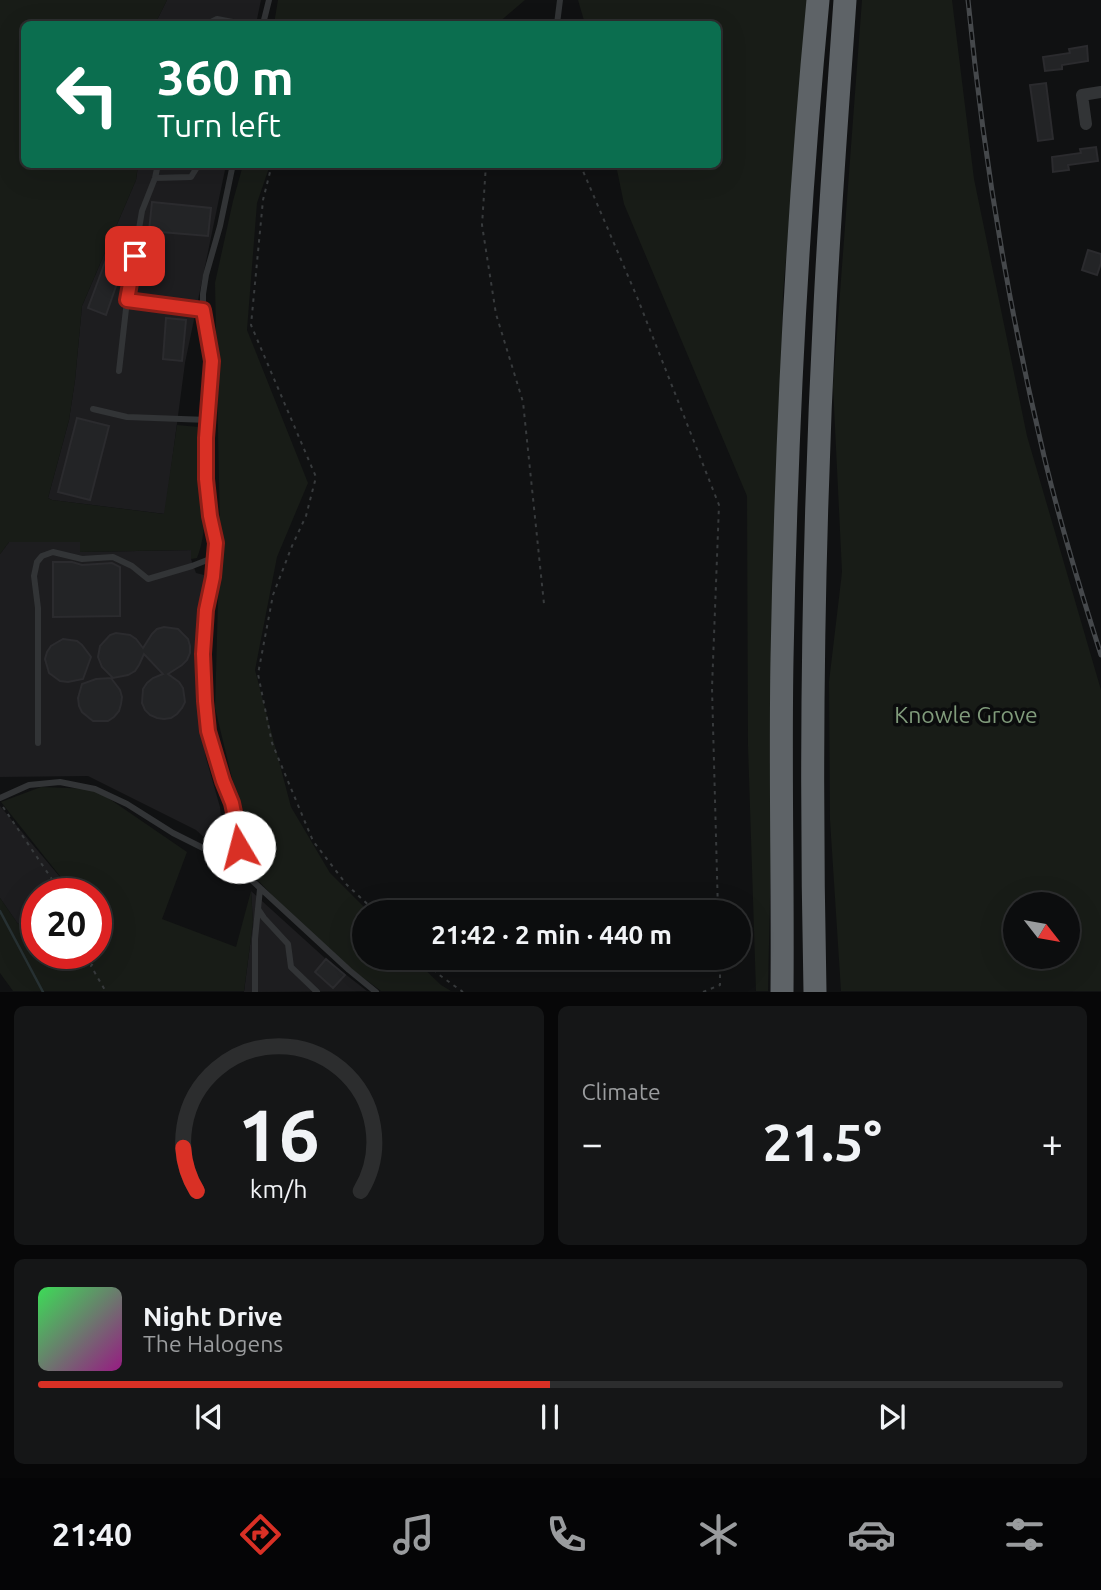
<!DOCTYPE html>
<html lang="en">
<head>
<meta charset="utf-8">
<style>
  body { margin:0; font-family:Ubuntu,sans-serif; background:#151617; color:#f1f3f6; height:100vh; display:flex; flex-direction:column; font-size:26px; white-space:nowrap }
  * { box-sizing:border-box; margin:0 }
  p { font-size:23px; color:#9a9c9e }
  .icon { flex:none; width:38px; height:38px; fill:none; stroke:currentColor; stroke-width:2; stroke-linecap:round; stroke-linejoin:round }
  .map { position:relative; height:992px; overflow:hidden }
  .sheet { display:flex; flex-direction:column; gap:14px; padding:14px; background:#070708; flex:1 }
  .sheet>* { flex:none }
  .top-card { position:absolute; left:21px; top:21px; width:700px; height:147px; border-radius:10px; box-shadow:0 7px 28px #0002,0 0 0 2px #2c2d2e; background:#0b6e4f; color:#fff; overflow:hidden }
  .needle { width:46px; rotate:121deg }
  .fabs { position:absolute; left:1003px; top:892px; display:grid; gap:14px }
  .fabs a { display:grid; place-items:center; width:77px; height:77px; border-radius:50%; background:#0c0d0e; box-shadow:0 7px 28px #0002,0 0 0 2px #2c2d2e; font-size:35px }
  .speed { position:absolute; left:21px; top:878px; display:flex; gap:14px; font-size:35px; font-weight:700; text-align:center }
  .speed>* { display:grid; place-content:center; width:91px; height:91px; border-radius:50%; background:#0c0d0e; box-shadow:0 7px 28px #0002,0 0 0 2px #2c2d2e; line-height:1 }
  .speed .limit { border:10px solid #d22; background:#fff; color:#111 }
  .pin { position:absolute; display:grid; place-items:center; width:60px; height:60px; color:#fff; margin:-30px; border-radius:14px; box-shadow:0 4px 10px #0006 }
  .me { position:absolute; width:77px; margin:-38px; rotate:352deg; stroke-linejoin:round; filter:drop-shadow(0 0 5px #0008) }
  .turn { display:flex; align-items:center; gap:24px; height:147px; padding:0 21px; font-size:32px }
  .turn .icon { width:91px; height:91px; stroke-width:2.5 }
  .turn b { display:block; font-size:49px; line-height:60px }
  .big { font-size:52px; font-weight:700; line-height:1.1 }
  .sheet .tile { flex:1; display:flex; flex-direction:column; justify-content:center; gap:10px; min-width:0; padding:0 24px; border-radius:10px; background:#151617 }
  .sheet .dial { align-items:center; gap:0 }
  .dial svg { height:182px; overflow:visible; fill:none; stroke:#2c2d2e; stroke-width:7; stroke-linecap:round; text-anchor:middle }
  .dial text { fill:#f1f3f6; stroke:none }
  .song { display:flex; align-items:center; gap:21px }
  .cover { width:84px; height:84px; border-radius:10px; background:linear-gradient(135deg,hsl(130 70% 55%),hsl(310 70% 35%)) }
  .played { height:7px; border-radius:4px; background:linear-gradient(90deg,#d93025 50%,#2c2d2e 50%) }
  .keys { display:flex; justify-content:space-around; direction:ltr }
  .heat { display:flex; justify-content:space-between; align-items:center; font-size:38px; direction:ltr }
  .sheet .tiles { flex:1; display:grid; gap:14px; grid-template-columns:1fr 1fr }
  .tile:last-child { grid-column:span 2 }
  .trip { position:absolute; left:352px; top:900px; width:399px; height:70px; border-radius:35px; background:#0c0d0e; box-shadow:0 7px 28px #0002,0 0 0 2px #2c2d2e; font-weight:700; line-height:70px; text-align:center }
  .menu { display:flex; height:112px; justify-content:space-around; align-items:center; background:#050506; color:#9a9c9e }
  .menu .icon { width:49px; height:49px }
  .menu .selected { color:#d93025 }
  .menu b { font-size:32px; color:#f1f3f6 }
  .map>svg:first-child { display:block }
</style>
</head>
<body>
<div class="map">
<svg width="1101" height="992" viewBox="0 0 1101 992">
  <rect width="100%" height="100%" fill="#101112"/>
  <path fill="#1d1d1f" d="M167,0h94l-5,24h-101z
    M138,165h88l-41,198 -20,151 -113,-14 -4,-2 21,-78 6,-40 7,-74 54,-126z
    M9,542h71v10l112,-2 -1,9 5,14 12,3 -9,40 -1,93 8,49 14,49 4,35 -7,3 -9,-4 -12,-11 -108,-54 -88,1v-223z
    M0,806l71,84 -6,4h-28v18l-19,12 -18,-26z
    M251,891l75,68 41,32 -123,1 9,-70z"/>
  <path fill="#181c17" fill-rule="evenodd" d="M0,0h167l-12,24h-131v140l114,1 -2,15 -54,126 -7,74 -6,40 -21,78 4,2 112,14 13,-89 22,2c5,36 12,97 -2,131l-6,1v-9l-111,2v-10h-71l-9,12z
    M278,0h247l-28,24h-223z
    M578,0h230l-25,293 -15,698h-12l-8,-245 -1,-250 -123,-292 -8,-39 102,-1v-140h-133z
    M862,0h90l22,179 53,257 74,254v301h-260l-11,-171 -1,-138 13,-110 -9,-186zM1015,905h53v52h-53z
    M243,165h27l-13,38 -10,127 61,153 -31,74 -22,113 36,137 39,66 39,39h-5v45h48l29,28 10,6h-70l-31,-23 -53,-47 -47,-49 -4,-36 -31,-128 5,-178 -5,-247 18,-82z
    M41,787l54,2 92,63 -25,67 74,28 15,-56 2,31 -9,69h-231l-13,-18v-75l18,26 19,-12v42h59v-60h-31l6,-4 -70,-88z"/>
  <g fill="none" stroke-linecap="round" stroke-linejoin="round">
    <path stroke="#283234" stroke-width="2.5" d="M0,911l43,81"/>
  </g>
  <path fill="#232426" stroke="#2b2b2e" stroke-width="2" d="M1087,46l1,15 -26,4v4l-17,2 -2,-14 27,-4 -1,-4z
    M1046,83l7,56 -15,2 -8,-56z
    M1096,147l2,14 -30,4 1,5 -16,2 -1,-15 29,-4 -1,-4z
    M152,202l59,6 -3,28 -59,-5z
    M1088,250l13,4v9l-4,12 -15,-5z
    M107,257l17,6 -18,52 -18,-7z
    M166,318l20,2 -4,41 -19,-2z
    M77,418l32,8 -19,74 -32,-8z
    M53,562h19l10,3 30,-2 8,4v49l-67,1z
    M164,627l14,2 10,10 2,7v7l-3,7 -5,5 -14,9 11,8 4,6 2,14 -3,6 -5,6 -6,4 -7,1 -7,-1 -7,-3 -5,-5 -3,-7 1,-14 4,-6 6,-5 10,-4 -19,-20 -5,11 -4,6 -7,4 -15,3 -11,-11 -4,-10 2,-11 10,-11 6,-2 14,2 6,4 7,9 9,-14 5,-5z
    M63,639l14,2 5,4 9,12 -8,22 -15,3 -8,-1 -11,-8 -4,-14 2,-7 4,-6z
    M111,678l9,12 2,7 -1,7 -2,7 -5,6 -6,4h-15l-11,-9 -3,-6 -1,-8 4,-14 14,-5z
    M326,959l19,16 -12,13 -18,-16z"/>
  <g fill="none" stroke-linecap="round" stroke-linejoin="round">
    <path stroke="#383b3d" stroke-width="2" stroke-dasharray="3.5 5" stroke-linecap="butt" d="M272,164l-9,36 -12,125 65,152 -10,39 -14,30 -19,49 -15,79 14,69 41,98 34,44 29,27
      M486,164l-4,61 14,89 27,88 21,202
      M580,164l57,133 82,208 -7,183 6,224
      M3,807l59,87
      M96,940c5,9 1,18 -5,26l15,26
      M422,957l16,17 25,18
      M703,992l17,-7v-28"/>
    <path stroke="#323436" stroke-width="6" d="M207,24l10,-5 21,4v1
      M263,24l6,-24
      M557,24l3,-24
      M233,164l-13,62 -14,49 -3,19v20l9,47 -5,77 -1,41 4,37 6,27 -3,34 -7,33 -3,44 2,47 3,30 15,50 9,22 6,28 1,16 -6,16
      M155,178l36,-1 8,-13
      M127,300l76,10
      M119,371l8,-71 15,-89 13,-33 3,-14
      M93,409l34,8 81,3
      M38,743v-135l-4,-32 3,-14 5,-6 11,-4 29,7 31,-2 19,9 16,13 44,-13 23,-9
      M0,798l29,-13 31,-3 35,7 32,15 46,29 60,30 116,107 27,22
      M258,909l6,9 24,26 3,23 26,25
      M255,992v-53l5,-50"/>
    <path stroke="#323436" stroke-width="12" d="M1086,124l-4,-29 19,-3"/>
    <path stroke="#5e6367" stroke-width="23" d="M782,992c1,-111 -2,-222 0,-333 4,-220 15,-440 36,-659
      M815,992c-5,-229 -2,-458 10,-686 5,-102 13,-204 20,-306"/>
    <g stroke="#45484b" stroke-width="5">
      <path id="rail" d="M968,0c15,153 40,306 76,456 16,67 36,133 57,199"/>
    </g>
    <use href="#rail" stroke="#0b0c0d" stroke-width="2.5" stroke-dasharray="8" stroke-linecap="butt"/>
  </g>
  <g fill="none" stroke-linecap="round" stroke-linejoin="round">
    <g stroke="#8d1f18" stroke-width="18">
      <path id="route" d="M135,256l-8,44 76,10 9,51 -6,77v41l4,37 6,27 -3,34 -7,33 -3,44 2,47 3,30 15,50 9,22 6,28 1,16"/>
    </g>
    <use href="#route" stroke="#d93025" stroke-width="12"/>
  </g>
  <g text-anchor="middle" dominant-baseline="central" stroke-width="7" stroke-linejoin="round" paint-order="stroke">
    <g font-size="23" fill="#809b7b" stroke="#0b0c0d">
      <text x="966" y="714">Knowle Grove</text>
    </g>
  </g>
</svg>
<div class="fabs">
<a><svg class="needle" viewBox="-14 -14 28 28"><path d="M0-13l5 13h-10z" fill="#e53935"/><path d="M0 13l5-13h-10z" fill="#9a9c9e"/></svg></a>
</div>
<div class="speed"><div class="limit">20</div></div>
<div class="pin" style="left:135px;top:256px;background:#d93025"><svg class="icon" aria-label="arrive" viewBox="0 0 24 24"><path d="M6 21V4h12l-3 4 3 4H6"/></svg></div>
<svg class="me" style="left:239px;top:847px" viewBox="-20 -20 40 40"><circle r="19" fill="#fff"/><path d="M0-13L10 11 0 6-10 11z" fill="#d93025"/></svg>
<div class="trip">21:42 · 2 min · 440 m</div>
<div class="top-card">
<div class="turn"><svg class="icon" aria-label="left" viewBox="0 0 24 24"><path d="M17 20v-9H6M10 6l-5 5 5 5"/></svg><div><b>360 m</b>Turn left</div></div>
</div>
</div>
<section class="sheet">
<div class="tiles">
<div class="tile dial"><svg viewBox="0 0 100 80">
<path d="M14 69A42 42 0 1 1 86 69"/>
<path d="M14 69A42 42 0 0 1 8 50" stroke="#d93025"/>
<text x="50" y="56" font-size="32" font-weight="700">16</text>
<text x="50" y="72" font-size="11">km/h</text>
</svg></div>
<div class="tile"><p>Climate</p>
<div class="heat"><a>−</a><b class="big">21.5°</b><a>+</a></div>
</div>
<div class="tile">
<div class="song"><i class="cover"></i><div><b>Night Drive</b><p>The Halogens</p></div></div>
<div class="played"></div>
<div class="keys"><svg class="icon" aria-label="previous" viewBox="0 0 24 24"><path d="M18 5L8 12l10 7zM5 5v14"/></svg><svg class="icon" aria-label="pause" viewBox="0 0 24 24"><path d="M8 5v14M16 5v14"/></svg><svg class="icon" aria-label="next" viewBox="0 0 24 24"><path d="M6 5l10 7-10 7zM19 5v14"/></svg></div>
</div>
</div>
</section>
<nav class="menu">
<b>21:40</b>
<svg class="icon selected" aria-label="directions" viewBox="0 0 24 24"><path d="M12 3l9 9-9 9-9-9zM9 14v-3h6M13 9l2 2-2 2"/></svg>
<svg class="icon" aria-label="music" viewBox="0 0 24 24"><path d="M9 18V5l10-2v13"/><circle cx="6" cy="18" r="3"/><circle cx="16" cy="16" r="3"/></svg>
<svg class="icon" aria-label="phone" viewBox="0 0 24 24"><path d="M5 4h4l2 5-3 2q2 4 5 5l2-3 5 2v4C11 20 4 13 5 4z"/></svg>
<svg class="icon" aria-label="climate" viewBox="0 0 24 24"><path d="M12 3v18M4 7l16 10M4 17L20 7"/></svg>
<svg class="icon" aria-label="car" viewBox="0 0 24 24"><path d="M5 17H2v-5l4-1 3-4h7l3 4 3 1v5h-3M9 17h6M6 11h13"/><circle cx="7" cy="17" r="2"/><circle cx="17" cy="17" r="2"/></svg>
<svg class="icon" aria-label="filters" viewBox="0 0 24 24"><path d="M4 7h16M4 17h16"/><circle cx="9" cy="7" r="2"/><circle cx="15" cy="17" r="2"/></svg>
</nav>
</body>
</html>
